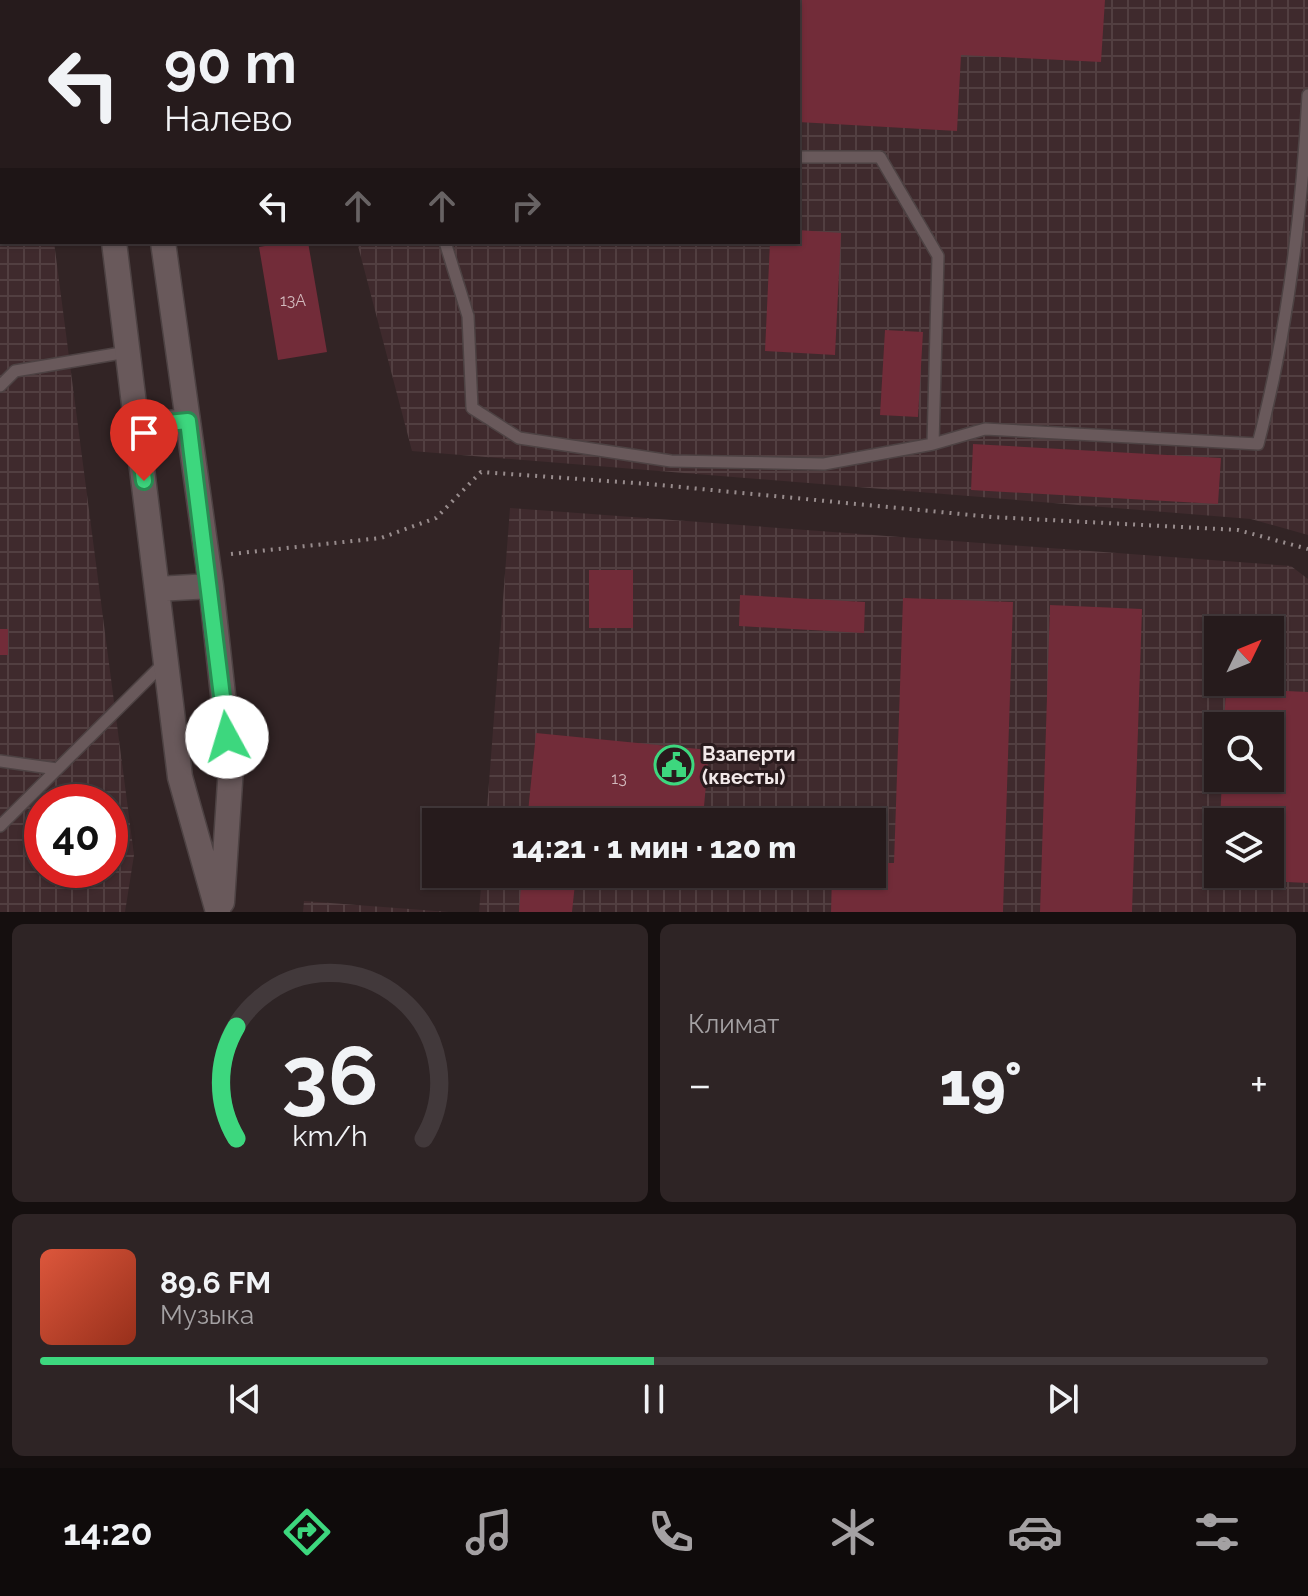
<!DOCTYPE html>
<html lang="ru">
<head>
<meta charset="utf-8">
<style>
  body { margin:0; font-family:Raleway,sans-serif; background:#2e2425; color:#f1f3f6; height:100vh; display:flex; flex-direction:column; font-size:30px; white-space:nowrap }
  * { box-sizing:border-box; margin:0 }
  p { font-size:26px; color:#a4a1a3 }
  .icon { flex:none; width:44px; height:44px; fill:none; stroke:currentColor; stroke-width:2; stroke-linecap:round; stroke-linejoin:round }
  .map { position:relative; height:912px; overflow:hidden }
  .drawer { display:flex; flex-direction:column; gap:12px; padding:12px; background:#150f0f; flex:1 }
  .drawer>* { flex:none }
  .banner { position:absolute; left:0px; top:0px; width:800px; height:244px; box-shadow:0 2px 6px #0004,0 0 0 2px #42393b; background:#261b1c; color:#f1f3f6; overflow:hidden }
  .needle { width:52px; rotate:47deg }
  .fabs { position:absolute; left:1204px; top:616px; display:grid; gap:16px }
  .fabs a { display:grid; place-items:center; width:80px; height:80px; border-radius:0px; background:#261b1c; box-shadow:0 2px 6px #0004,0 0 0 2px #42393b; font-size:40px }
  .speed { position:absolute; left:24px; top:784px; display:flex; gap:16px; font-size:40px; font-weight:700; text-align:center }
  .speed>* { display:grid; place-content:center; width:104px; height:104px; border-radius:50%; background:#261b1c; box-shadow:0 2px 6px #0004,0 0 0 2px #42393b; line-height:1 }
  .speed .limit { border:12px solid #d22; background:#fff; color:#111 }
  .pin { position:absolute; display:grid; place-items:center; width:68px; height:68px; color:#fff; margin:-82px -34px; border-radius:50% 50% 50% 0; rotate:-45deg; box-shadow:0 0 8px #0007 }
  .pin .icon { rotate:45deg }
  .me { position:absolute; width:88px; margin:-44px; rotate:354deg; stroke-linejoin:round; filter:drop-shadow(0 0 6px #0008) }
  .turn { display:flex; align-items:center; gap:28px; height:168px; padding:0 32px; font-size:36px }
  .turn .icon { width:104px; height:104px; stroke-width:2.5 }
  .turn b { display:block; font-size:56px; line-height:68px }
  .lanes { display:flex; align-items:center; height:76px; padding:0 32px; background:#0003; justify-content:center; gap:40px; direction:ltr }
  .lanes .off { opacity:.35 }
  .big { font-size:60px; font-weight:800; line-height:1.1 }
  .drawer .widget { flex:1; display:flex; flex-direction:column; justify-content:center; gap:12px; min-width:0; padding:0 28px; border-radius:12px; background:#2e2425 }
  .drawer .dial { align-items:center; gap:0 }
  .dial svg { height:208px; overflow:visible; fill:none; stroke:#42393b; stroke-width:7; stroke-linecap:round; text-anchor:middle }
  .dial text { fill:#f1f3f6; stroke:none }
  .song { display:flex; align-items:center; gap:24px }
  .cover { width:96px; height:96px; border-radius:12px; background:linear-gradient(135deg,hsl(10 70% 55%),hsl(10 70% 35%)) }
  .played { height:8px; border-radius:4px; background:linear-gradient(90deg,#3dd77e 50%,#42393b 50%) }
  .keys { display:flex; justify-content:space-around; direction:ltr }
  .heat { display:flex; justify-content:space-between; align-items:center; font-size:44px; direction:ltr }
  .drawer .tiles { flex:1; display:grid; gap:12px; grid-template-columns:1fr 1fr }
  .widget:last-child { grid-column:span 2 }
  .trip { position:absolute; left:422px; top:808px; width:464px; height:80px; border-radius:0px; background:#261b1c; box-shadow:0 2px 6px #0004,0 0 0 2px #42393b; font-weight:800; line-height:80px; text-align:center }
  .tabs { display:flex; height:128px; justify-content:space-around; align-items:center; background:#0f0b0b; color:#a4a1a3 }
  .tabs .icon { width:56px; height:56px }
  .tabs .on { color:#3dd77e }
  .tabs b { font-size:36px; color:#f1f3f6 }
  .map>svg:first-child { display:block }
</style>
</head>
<body>
<div class="map">
<svg width="1308" height="912" viewBox="0 0 1308 912">
  <defs>
    <pattern id="industrial-grid" width="8" height="8" patternUnits="userSpaceOnUse" patternTransform="scale(2)"><rect width="8" height="8" fill="#3f2a2d"/><path d="M0 4h8M4 0v8" fill="none" stroke="#523f41"/></pattern>
  </defs>
  <rect width="100%" height="100%" fill="#322425"/>
  <path fill="url(#industrial-grid)" fill-rule="evenodd" d="M0,0l22,2h-20v240h52l80,613 -9,57h-125zM42,802h68v68h-68z
    M293,0h1015v535l-57,-16 -839,-68 -55,-209h441v-240z
    M510,508l781,58 17,13v333h-829l3,-38h390v-52h-386zM1218,630h52v52h-52zM1218,726h52v52h-52zM1218,822h52v52h-52z
    M304,901l145,11h-146z"/>
  <path fill="#722c39" d="M798,0h307l-4,62 -140,-7 -4,76 -159,-9z
    M798,230l43,3 -6,122 -70,-4 5,-109h28z
    M288,242h20l19,110 -49,8 -19,-113z
    M885,330l38,2 -5,85 -38,-2z
    M973,444l248,14 -3,46 -247,-14z
    M589,570h44v58h-44z
    M740,595l125,7 -1,31 -125,-7z
    M903,598l110,4 -10,310h-172l1,-38h40v-11h22z
    M1050,605l92,4 -10,303h-92z
    M0,629h8v26h-8z
    M1226,688l82,4v191l-90,-4v-5h52v-52h-50l2,-44h48v-52h-46z
    M536,733l173,17 -6,68 -121,-12 -1,16h-54z
    M522,874h54l-4,38h-53z"/>
  <g fill="none" stroke-linecap="round" stroke-linejoin="round">
    <g stroke="#4d4243" stroke-width="14">
      <path id="service" d="M396,2v-2
        M798,157h82l58,99 -5,188
        M445,242l23,74 4,92 47,30 152,23 153,3 109,-20 52,-15 273,15c30,-114 44,-232 50,-349
        M0,386l15,-15 112,-19
        M0,761l57,8
        M0,826l164,-163"/>
    </g>
    <g stroke="#4d4243" stroke-width="27">
      <path id="tertiary" d="M84,0v2
        M129,0l1,2
        M114,242l66,535 38,135
        M163,242l48,344 20,181 -9,135
        M137,426l51,-5
        M157,589l54,-3"/>
    </g>
    <path stroke="#988c8d" stroke-width="4" stroke-dasharray="2 6" stroke-linecap="butt" d="M231,554l150,-16 55,-20 45,-46 168,12 343,33 246,13 70,19"/>
    <use href="#service" stroke="#69595b" stroke-width="11"/>
    <use href="#tertiary" stroke="#69595b" stroke-width="24"/>
  </g>
  <g fill="none" stroke-linecap="round" stroke-linejoin="round">
    <g stroke="#288c52" stroke-width="20">
      <path id="route" d="M144,481l-7,-55 51,-5 39,316"/>
    </g>
    <use href="#route" stroke="#3dd77e" stroke-width="14"/>
  </g>
  <defs>
    <g id="civic-ring" transform="scale(2)"><circle r="9.5" fill="#281a1c" stroke="#3dd77e" stroke-width="1.5"/><path d="M-.6-6.5H3V-4.5H.6V-3L4-1V1h2V6H-6V1h2V-1L-.6-3ZM-1.2 2.5V6h2.4V2.5Z" fill="#3dd77e"/></g>
  </defs>
  <g fill-rule="evenodd">
    <use href="#civic-ring" x="674" y="765"/>
  </g>
  <g text-anchor="middle" dominant-baseline="central" stroke-width="6" stroke-linejoin="round" paint-order="stroke">
    <g font-size="16" fill="#d2babd">
      <text x="293" y="300">13А</text>
      <text x="619" y="778">13</text>
    </g>
    <g font-size="20" font-weight="bold" fill="#f2e9e9" stroke="#281a1c" text-anchor="start">
      <text x="702" y="754">Взаперти<tspan x="702" dy="23">(квесты)</tspan></text>
    </g>
  </g>
</svg>
<div class="fabs">
<a><svg class="needle" viewBox="-14 -14 28 28"><path d="M0-13l5 13h-10z" fill="#e53935"/><path d="M0 13l5-13h-10z" fill="#a4a1a3"/></svg></a>
<a><svg class="icon" aria-label="search" viewBox="0 0 24 24"><circle cx="10" cy="10" r="6"/><path d="M15 15l6 6"/></svg></a>
<a><svg class="icon" aria-label="layers" viewBox="0 0 24 24"><path d="M12 4l9 5-9 5-9-5zM3 14l9 5 9-5"/></svg></a>
</div>
<div class="speed"><div class="limit">40</div></div>
<div class="pin" style="left:144px;top:481px;background:#d93025"><svg class="icon" aria-label="arrive" viewBox="0 0 24 24"><path d="M6 21V4h12l-3 4 3 4H6"/></svg></div>
<svg class="me" style="left:227px;top:737px" viewBox="-20 -20 40 40"><circle r="19" fill="#fff"/><path d="M0-13L10 11 0 6-10 11z" fill="#3dd77e"/></svg>
<div class="trip">14:21 · 1 мин · 120 m</div>
<div class="banner">
<div class="turn"><svg class="icon" aria-label="left" viewBox="0 0 24 24"><path d="M17 20v-9H6M10 6l-5 5 5 5"/></svg><div><b>90 m</b>Налево</div></div>
<div class="lanes"><svg class="icon" aria-label="left" viewBox="0 0 24 24"><path d="M17 20v-9H6M10 6l-5 5 5 5"/></svg><svg class="icon off" aria-label="ahead" viewBox="0 0 24 24"><path d="M12 20V5M6 11l6-6 6 6"/></svg><svg class="icon off" aria-label="ahead" viewBox="0 0 24 24"><path d="M12 20V5M6 11l6-6 6 6"/></svg><svg class="icon off" aria-label="right" viewBox="0 0 24 24"><path d="M7 20v-9h11M14 6l5 5-5 5"/></svg></div>
</div>
</div>
<section class="drawer">
<div class="tiles">
<div class="widget dial"><svg viewBox="0 0 100 80">
<path d="M14 69A42 42 0 1 1 86 69"/>
<path d="M14 69A42 42 0 0 1 14 26" stroke="#3dd77e"/>
<text x="50" y="56" font-size="32" font-weight="700">36</text>
<text x="50" y="72" font-size="11">km/h</text>
</svg></div>
<div class="widget"><p>Климат</p>
<div class="heat"><a>−</a><b class="big">19°</b><a>+</a></div>
</div>
<div class="widget">
<div class="song"><i class="cover"></i><div><b>89.6 FM</b><p>Музыка</p></div></div>
<div class="played"></div>
<div class="keys"><svg class="icon" aria-label="previous" viewBox="0 0 24 24"><path d="M18 5L8 12l10 7zM5 5v14"/></svg><svg class="icon" aria-label="pause" viewBox="0 0 24 24"><path d="M8 5v14M16 5v14"/></svg><svg class="icon" aria-label="next" viewBox="0 0 24 24"><path d="M6 5l10 7-10 7zM19 5v14"/></svg></div>
</div>
</div>
</section>
<nav class="tabs">
<b>14:20</b>
<svg class="icon on" aria-label="directions" viewBox="0 0 24 24"><path d="M12 3l9 9-9 9-9-9zM9 14v-3h6M13 9l2 2-2 2"/></svg>
<svg class="icon" aria-label="music" viewBox="0 0 24 24"><path d="M9 18V5l10-2v13"/><circle cx="6" cy="18" r="3"/><circle cx="16" cy="16" r="3"/></svg>
<svg class="icon" aria-label="phone" viewBox="0 0 24 24"><path d="M5 4h4l2 5-3 2q2 4 5 5l2-3 5 2v4C11 20 4 13 5 4z"/></svg>
<svg class="icon" aria-label="climate" viewBox="0 0 24 24"><path d="M12 3v18M4 7l16 10M4 17L20 7"/></svg>
<svg class="icon" aria-label="car" viewBox="0 0 24 24"><path d="M5 17H2v-5l4-1 3-4h7l3 4 3 1v5h-3M9 17h6M6 11h13"/><circle cx="7" cy="17" r="2"/><circle cx="17" cy="17" r="2"/></svg>
<svg class="icon" aria-label="filters" viewBox="0 0 24 24"><path d="M4 7h16M4 17h16"/><circle cx="9" cy="7" r="2"/><circle cx="15" cy="17" r="2"/></svg>
</nav>
</body>
</html>
